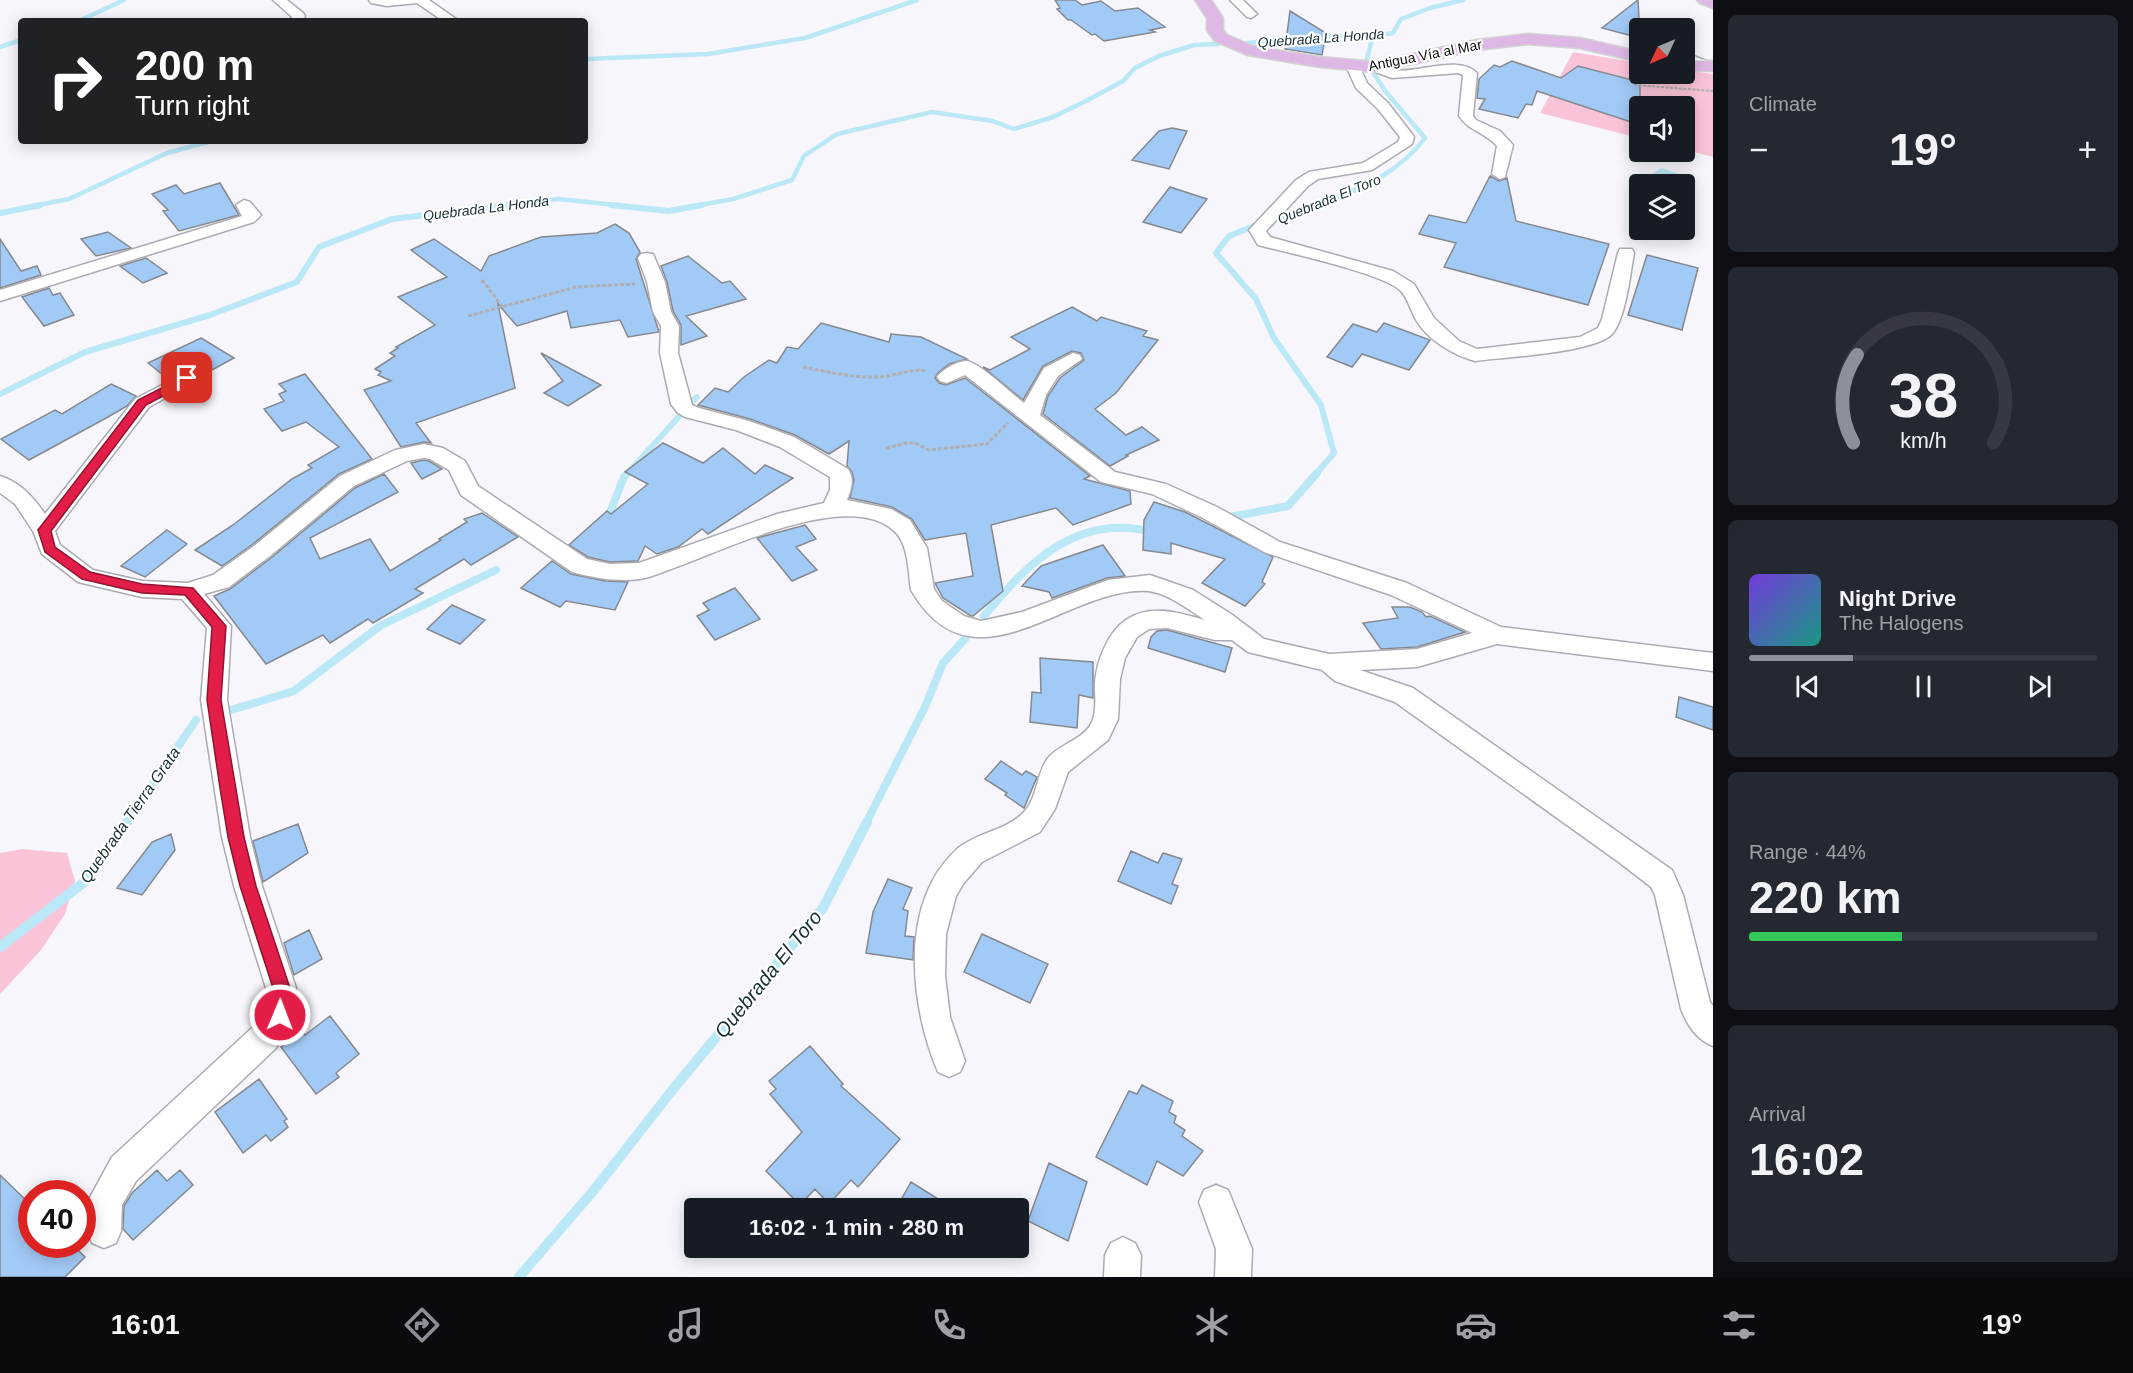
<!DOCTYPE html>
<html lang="en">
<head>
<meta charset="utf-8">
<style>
  body { margin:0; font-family:Helvetica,sans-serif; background:#242831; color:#f1f3f6; height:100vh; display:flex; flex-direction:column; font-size:22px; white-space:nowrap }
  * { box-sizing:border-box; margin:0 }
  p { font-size:20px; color:#9ea1a6 }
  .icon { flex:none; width:33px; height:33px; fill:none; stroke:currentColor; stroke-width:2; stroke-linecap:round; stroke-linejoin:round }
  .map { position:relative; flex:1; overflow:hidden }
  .sheet { display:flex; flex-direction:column; gap:15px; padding:15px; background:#0d0f14; width:420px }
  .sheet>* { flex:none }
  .top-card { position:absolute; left:18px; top:18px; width:570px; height:126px; border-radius:6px; box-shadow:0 3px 15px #0003; background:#202124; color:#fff; overflow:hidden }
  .needle { width:39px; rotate:226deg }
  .tools { position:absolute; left:1629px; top:18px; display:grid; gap:12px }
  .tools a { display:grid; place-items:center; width:66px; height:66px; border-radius:6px; background:#171b24; box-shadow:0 3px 15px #0003; font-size:30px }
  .speed { position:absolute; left:18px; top:1180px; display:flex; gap:12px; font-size:30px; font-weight:700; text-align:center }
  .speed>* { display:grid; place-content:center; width:78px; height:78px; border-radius:50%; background:#171b24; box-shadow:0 3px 15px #0003; line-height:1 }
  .speed .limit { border:9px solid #d22; background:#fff; color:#111 }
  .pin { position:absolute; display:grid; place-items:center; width:51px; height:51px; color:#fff; margin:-26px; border-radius:12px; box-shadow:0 3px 9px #0006 }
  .me { position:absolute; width:66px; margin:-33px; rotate:1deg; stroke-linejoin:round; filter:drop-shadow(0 0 4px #0008) }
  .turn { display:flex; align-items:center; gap:21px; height:126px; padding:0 18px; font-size:27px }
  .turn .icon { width:78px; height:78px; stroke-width:2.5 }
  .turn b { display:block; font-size:42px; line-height:51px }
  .big { font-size:45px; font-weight:600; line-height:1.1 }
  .sheet .card { flex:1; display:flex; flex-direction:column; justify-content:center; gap:9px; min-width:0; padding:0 21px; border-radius:9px; background:#242831 }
  .sheet .dial { align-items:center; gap:0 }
  .dial svg { height:156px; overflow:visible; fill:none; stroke:#363941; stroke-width:7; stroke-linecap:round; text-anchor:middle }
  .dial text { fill:#f1f3f6; stroke:none }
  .song { display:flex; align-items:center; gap:18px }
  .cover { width:72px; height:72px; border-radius:9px; background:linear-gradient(135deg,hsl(260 70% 55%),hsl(170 70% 35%)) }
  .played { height:6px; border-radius:3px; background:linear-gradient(90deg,#8c9099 30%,#363941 30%) }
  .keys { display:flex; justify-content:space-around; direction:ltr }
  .heat { display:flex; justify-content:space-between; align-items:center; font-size:33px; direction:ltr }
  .charge { height:9px; border-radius:4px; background:linear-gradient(90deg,#34c759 44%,#363941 0) }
  .trip { position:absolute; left:684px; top:1198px; width:345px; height:60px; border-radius:6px; background:#171b24; box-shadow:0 3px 15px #0003; font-weight:600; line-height:60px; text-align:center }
  .tab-bar { display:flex; height:96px; justify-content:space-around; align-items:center; background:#090b0e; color:#9ea1a6 }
  .tab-bar .icon { width:42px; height:42px }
  .tab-bar .on { color:#8c9099 }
  .tab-bar b { font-size:27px; color:#f1f3f6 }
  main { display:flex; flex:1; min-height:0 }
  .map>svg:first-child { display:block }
</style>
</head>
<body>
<main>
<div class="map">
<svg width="1713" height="1277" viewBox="0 0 1713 1277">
  <rect width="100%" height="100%" fill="#f6f6fc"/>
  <path fill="#fac4d8" d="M1573,52l66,11 1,11h44l1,-4 28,4v83l-28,-7 -1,-44h-44l-1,32 -99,-25z
    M22,849l45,4 8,28 -10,33 -24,36 -41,44v-141z"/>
  <path fill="#bae8f6" d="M1662,168l19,7c-14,9 -28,14 -44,7z"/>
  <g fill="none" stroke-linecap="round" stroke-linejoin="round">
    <path stroke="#bae8f6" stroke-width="4.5" d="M79,21l45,-21
      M1317,36h56l20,-3 8,-14 29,-11 33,-8
      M1241,44l55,-7
      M0,47l21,-7
      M585,59l123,-5 97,-16 112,-38
      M33,206l36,-7 98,-46 45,-12
      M498,206l60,-7 67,7
      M694,206l39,-7 59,-19 12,-24 33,-22 95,-22 61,9 21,8 39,-12 35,-17 35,-19 12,-13 24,-12 35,-11 25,-1
      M1318,206c42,-18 79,-31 107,-68l-39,-46 -20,-30 7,-26"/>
    <path stroke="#bae8f6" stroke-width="6" d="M611,205l58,6 33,-6
      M0,213l41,-8
      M1271,220l37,-9 14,-6
      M1259,224l-30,12 -13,17 40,46 18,39 47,67 13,48 -18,21
      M0,394l85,-42 125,-37 87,-33 22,-35 73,-28 118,-14
      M687,407l10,-10
      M627,474l57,-63"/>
    <path stroke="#bae8f6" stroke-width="8" d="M611,510l13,-33 4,-4
      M1230,517l58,-11 29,-33
      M984,616c44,-53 93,-104 169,-84
      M221,713l73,-22 86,-65 116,-56
      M126,823l70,-103
      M866,823l59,-116 18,-44 22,-24"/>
    <path stroke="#bae8f6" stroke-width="10" d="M0,947l87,-67 40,-58
      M519,1277l75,-87 80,-102 149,-180 44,-86"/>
  </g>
  <path fill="#a2caf6" stroke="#85898e" stroke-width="1.5" d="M1055,0h20l7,5 19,-4 14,10 23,-3 27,19 -15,3 5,2 -51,9 -9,-7 -3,1 -21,-15h-3l-11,-11 3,-1z
    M1638,0l2,38 -38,-10z
    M1290,11l36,22 -4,22 -37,-6z
    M1512,61l49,17 17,-12 62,16v43l-103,-34 -5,14 -6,-1 -8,14 -39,-9 6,-10 -8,-1 2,-19 15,-14 6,2z
    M1172,128l15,3 -18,38 -37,-9 27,-29z
    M1490,176l9,5 8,-3 9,43 93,23 -21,61 -144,-38 12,-24 -37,-9 10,-19 37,8z
    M220,183l19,32 -60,16 -16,-20 5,-1 -16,-16 24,-9 8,9z
    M1170,187l37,12 -26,34 -38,-11z
    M615,224l14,9 11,19 -4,7 23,73 -31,5 -8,-17 -49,8 -4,-17 -50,15 -19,-22 17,84 -99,35 15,20 -7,-1 -23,5 -37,-57 27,-9 -13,-6 3,-3 -6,-3 20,-13 -5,-3 8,-5 -2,-1 39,-22 -37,-28 49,-20 -36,-27 23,-11 47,32 8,-15 52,-19 56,-4z
    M108,232l23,16 -35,8 -15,-17z
    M0,239l21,32 16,-5 4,9 -41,13z
    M1647,255l51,13 -16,62 -54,-15z
    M688,256l34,27 8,-2 16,18 -60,17 21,20 -26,9v-20l-8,-14 -6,-29 -6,-16z
    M146,258l21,15 -24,10 -23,-17z
    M49,288l4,7 7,-2 14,22 -30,11 -22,-29z
    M1072,307l25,14 4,-4 46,14 -4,5 15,4 -42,53 -21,16 31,26 16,-8 17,13 -33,15 2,1 -18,10 -67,-52 5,-18 12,-18 24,-18 -3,-7 -9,-2 -29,15 -20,34 -40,-33 7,3 40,-21 -19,-12z
    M821,323l68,19 2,-8 30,3 46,22 -18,5 -11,9 -3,5 4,5 7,2 19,-7 125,98 -6,3 46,12 1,13 -58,21 -17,-17 -65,17 12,66 -30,25h-2l-28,-18 -8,-15 38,-7 -7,-43 -41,7 -13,-21 -20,-12 -42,-9 4,-18 -2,-8 -5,-6 2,-25 -20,13 -34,-19 -45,-16 -52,-14 17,-17 13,4 16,-15 25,-17 8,3 10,-16 11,2z
    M1384,323l46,17 -21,30 -47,-16 -10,13 -25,-10 26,-33 24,8z
    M201,338l33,20 -35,19 -4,-5 -7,-2 -20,9 -20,-16z
    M541,353l60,32 -33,21 -24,-13 19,-12z
    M305,374l67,85 -33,15 -86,70 -31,22 -27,-16 38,-25 59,-46 20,-11 -4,-3 31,-18 -33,-25 -24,9 -18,-22 20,-8 -5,-7 7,-3 -7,-7z
    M111,384l25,12 -9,10 -19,11 -79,43 -28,-21 54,-29 7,4z
    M663,443l40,20 20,-15 32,26 10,-9 28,13 -85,56 -6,-5 -24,18 -21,7 -12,-8 -7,15 -28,1 -22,-5 -19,-12 38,-34 4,3 37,-30 -23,-12z
    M424,460l5,1 13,8 -20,10 -11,-16z
    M384,474l14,18 -88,46 10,21 50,-20 20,32 51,-31 -2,-1 28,-17 -3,-3 18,-6 36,24 -47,28 -7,-6 -49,30 8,4 -50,30 -5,-4 -38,24 -7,-8 -57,29 -52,-68 16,-7 41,-31 84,-70z
    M1154,502l31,10 88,45 -11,25 3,2 -20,22 -43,-23 23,-24 -54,-16v11l-28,-4 1,-30z
    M805,525l11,14 -20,8 21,23 -25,11 -35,-43z
    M167,530l20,14 -42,33 -24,-11z
    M1103,545l22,31 -18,2 -55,20 -3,-6 -27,-6 19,-20z
    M552,561l19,13 34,7 23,1 -13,28 -49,-9 -6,6 -39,-19z
    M735,588l25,31 -45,21 -18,-24 12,-6 -6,-7z
    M452,605l33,15 -25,24 -33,-15z
    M1392,607h18l12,5 4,5 4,-1 35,16 -48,15 -36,2 -18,-26 35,-5z
    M1167,630l65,18 -7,24 -77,-24 3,-11 6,-6z
    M1040,658l53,4v36l-14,-3 -2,33 -47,-6 2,-30 9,1z
    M1679,697l34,10v23l-37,-13z
    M1001,761l21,14 4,-4 11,6 -13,31 -19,-13 2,-2 -22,-14z
    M298,824l10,29 -45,29 -10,-41z
    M171,834l4,16 -33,45 -25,-7 35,-46z
    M1131,851l27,12 5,-10 19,6 -10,25 6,2 -7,18 -53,-23z
    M888,879l24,9 -9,21 5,2 -3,25 9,1 -1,23 -47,-7 7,-41z
    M309,930l13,29 -28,16 -10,-32z
    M982,934l66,30 -18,39 -66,-31z
    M330,1016l29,38 -23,19 3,4 -23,17 -35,-47 22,-15 2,3z
    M810,1046l33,38 -2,2 59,53 -42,48 -7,-7 -22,24 -14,-15 -15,16 -34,-34 36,-39 -32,-38 6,-5 -7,-8z
    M259,1079l28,40 -3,2 4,6 -17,14 -5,-6 -23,18 -28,-41z
    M1142,1085l31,16 -4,11 7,4 -2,7 11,7 -3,6 21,15 -20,25 -26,-15 -10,24 -51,-28 33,-66 8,3z
    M1049,1163l38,19 -19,59 -40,-20z
    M157,1170l10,11 13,-11 13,15 -60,55 -10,-11 1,-23 8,-13z
    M0,1175l32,31v39h41l12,12 -20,20h-65z
    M911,1182l43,27h-58z"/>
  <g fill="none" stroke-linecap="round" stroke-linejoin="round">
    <g stroke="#ababb1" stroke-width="3">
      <path id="minor" d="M273,0h14l16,13 2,3 -3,5h-12l2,-4z
        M369,0h60l30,21h-16l-26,-18 -30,3 -16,-3z
        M1230,0h13l14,14 -6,4 -4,-1z
        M1684,52l27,11 2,3 -7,4 -22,-9z
        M1353,62l5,1 9,20 21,20 24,31 2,3 -2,7 -40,26 -54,9 -10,7 -42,45 4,6 123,34 21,13 20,34 25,23 18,8 103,-12 18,-9 4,-9 16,-66 2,-4h12l2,4c-4,22 -8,63 -21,80 -16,20 -110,24 -138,28 -22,-6 -47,-21 -59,-41 -5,-9 -8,-21 -15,-29 -16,-17 -115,-39 -143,-46l-9,-15 47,-50 13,-8 54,-9 35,-21 2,-5 -22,-28 -22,-21 -10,-22z
        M1375,63c6,1 12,5 18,7 23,4 66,-16 84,3l-4,43 3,4 24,11 13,14 -8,32 -5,2 -8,-5 5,-28c-11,-13 -28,-15 -38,-30l4,-41 -5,-2 -66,5 -22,-8 -2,-3 2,-3z
        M244,200l6,2 11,13 -7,7 -254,79v-11l242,-74 -6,-11z
        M647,253l6,1 12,28 6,30 8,14 -1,27 14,52 7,3 50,13 45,16 54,32c7,10 3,21 -1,31l44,9 19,11 17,28 7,41 8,12 22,15 17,5 41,-9 86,-32 42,-5 43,15 38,24 33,25 65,15 88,-5 55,-16 -81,-38 -127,-43 -63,-35 -49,-23 -51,-12 -136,-107 -18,8 -7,-2 -3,-4c5,-7 20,-16 29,-16 12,0 47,34 58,42l20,-35 29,-15 7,2 2,4 -24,17 -12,19 -6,20 75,57 51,12 51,23 63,35 127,41 94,44 212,26v18l-216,-27 -80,23 -57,3 53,18 259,182 11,25 27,107 3,4v40c-16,-6 -26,-21 -32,-37l-26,-114 -4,-8 -31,-24 -225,-161 -60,-21 -13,-11 -74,-18 -16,-12h-17l-48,-12 -18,1 -12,8 -12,21 -5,21 -2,40 -10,21 -40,32 -13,37 -15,23 -58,30 -19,22 -7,12 -10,38 -1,42 5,41 15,44 -5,11 -11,5 -11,-5c-28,-66 -40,-169 19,-223 20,-17 49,-18 67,-37 14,-15 12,-38 24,-54 12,-14 34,-18 43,-34 6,-11 4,-28 4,-40 1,-22 13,-52 31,-64 24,-17 54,-7 79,0 -16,-10 -37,-27 -57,-29 -82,-5 -174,107 -237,-1 -3,-19 -2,-47 -18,-60 -45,-40 -164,18 -214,36 -12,4 -26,11 -39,13 -23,3 -46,-1 -68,-7l-111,-77 -12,-25 -19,-11 -6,-1 -17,3 -53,25 -84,70 -41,31 -25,7 27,32 -4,74 23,137 12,49 34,102 -1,27 -19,33 -140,133 -14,24 -1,26 -5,12 -12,5 -12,-5 -5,-12 1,-30 24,-44 142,-131 11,-15 1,-23 -32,-102 -12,-49 -21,-137 6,-72 -25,-29 -40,-2 -64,-15 -36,-28 -9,-23 -18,-27 -15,-11v-17c20,6 33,21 45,38l90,-115 52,-27 7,2 3,4 -3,4 -45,25 -94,124 5,14 33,25 49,11 46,2 25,-8 41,-29 86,-70 55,-26 29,-6 19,4 22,13 13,25 109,73 23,5 29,-1 138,-49 47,-11 6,-13v-13l-50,-30 -44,-17 -51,-13 -7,-4 -7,-9 -11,-51 1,-27 -8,-14 -6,-30 -9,-24 3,-4z
        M1216,1185l12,5 24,59 -1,28h-36l1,-28 -17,-47 5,-12z
        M1123,1237l12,6 6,12 -1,22h-36l1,-22 6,-12z"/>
    </g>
    <g stroke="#d3d3d4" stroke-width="3">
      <path id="major" d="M1195,0h16l12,18v12l4,5 25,11 68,11 55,5 102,-22 51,-6 52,4 60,14v10l-60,-14 -52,-4 -51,6 -102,22 -55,-5 -72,-12 -33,-14 -8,-11v-12z
        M1697,0h16v8l-13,-5z
        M1684,60l29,1v10l-29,-1z"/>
    </g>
    <path stroke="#aeaeb3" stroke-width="2" stroke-dasharray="3 1.5" stroke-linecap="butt" d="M1634,85l79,6"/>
    <path stroke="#aeaeb3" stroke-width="3" stroke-dasharray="4 2" stroke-linecap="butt" d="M482,280l20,26
      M468,316l108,-29 59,-3
      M803,367c25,5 51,11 77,10 16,-1 30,-9 47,-6
      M886,448l21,-5h8l14,7 58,-6 21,-21"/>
    <use href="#minor" fill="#fff" fill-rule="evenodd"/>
    <use href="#major" fill="#ddb8e5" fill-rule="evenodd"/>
  </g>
  <path fill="#e11d48" stroke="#92132f" stroke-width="1.5" d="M187,375l4,1v5l-45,24 -95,126 4,16 35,25 52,12 51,4 33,38 -5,74 23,137 12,49 34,102 -1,27 -3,6 -6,2 -6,-2 -3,-6 2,-27 -33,-102 -12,-49 -8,-49 -13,-88 5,-73 -27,-32 -43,-2 -60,-14 -37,-27 -7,-22 100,-130z"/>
  <g text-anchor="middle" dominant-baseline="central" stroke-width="4.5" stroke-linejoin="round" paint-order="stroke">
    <g font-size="14" font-style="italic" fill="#172e35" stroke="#fff">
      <text transform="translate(1321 38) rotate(-4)">Quebrada La Honda</text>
      <text transform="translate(1329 199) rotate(-22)">Quebrada El Toro</text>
      <text transform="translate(486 208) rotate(-7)">Quebrada La Honda</text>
    </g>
    <g font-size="14" fill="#0d0d0f" stroke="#fff">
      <text transform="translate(1425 55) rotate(-11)">Antigua Vía al Mar</text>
    </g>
    <g font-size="16" font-style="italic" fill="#172e35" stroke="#fff">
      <text transform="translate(130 815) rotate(-55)">Quebrada Tierra Grata</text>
    </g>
    <g font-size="20" font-style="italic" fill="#172e35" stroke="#fff">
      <text transform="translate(768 974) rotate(-51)">Quebrada El Toro</text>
    </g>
  </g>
</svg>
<div class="tools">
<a><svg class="needle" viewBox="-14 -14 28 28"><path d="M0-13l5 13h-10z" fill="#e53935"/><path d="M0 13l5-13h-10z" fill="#9ea1a6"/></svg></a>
<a><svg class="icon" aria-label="sound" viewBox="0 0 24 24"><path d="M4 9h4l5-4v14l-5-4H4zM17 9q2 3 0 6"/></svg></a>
<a><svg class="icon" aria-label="layers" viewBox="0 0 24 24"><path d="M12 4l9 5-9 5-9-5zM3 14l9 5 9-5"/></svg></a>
</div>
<div class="speed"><div class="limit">40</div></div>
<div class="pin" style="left:187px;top:378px;background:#d93025"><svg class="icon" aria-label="arrive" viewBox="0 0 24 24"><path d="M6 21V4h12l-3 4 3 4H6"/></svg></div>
<svg class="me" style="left:280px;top:1015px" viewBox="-20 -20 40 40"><circle r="17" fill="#e11d48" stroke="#fff" stroke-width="3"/><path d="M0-11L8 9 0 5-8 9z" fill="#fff"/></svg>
<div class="trip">16:02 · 1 min · 280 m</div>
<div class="top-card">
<div class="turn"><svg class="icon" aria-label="right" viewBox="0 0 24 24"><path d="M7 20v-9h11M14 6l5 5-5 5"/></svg><div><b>200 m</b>Turn right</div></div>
</div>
</div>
<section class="sheet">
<div class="card"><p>Climate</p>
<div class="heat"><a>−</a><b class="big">19°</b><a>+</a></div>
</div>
<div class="card dial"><svg viewBox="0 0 100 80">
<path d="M14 69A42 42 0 1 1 86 69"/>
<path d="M14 69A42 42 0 0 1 16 24" stroke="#8c9099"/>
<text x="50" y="56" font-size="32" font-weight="700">38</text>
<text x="50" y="72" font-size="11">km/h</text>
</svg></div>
<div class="card">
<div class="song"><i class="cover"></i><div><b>Night Drive</b><p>The Halogens</p></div></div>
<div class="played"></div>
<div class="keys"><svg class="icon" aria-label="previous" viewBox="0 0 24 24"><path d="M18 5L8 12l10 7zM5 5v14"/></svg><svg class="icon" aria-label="pause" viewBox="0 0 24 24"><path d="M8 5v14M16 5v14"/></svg><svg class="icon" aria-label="next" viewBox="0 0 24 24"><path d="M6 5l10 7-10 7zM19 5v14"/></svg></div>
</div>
<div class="card"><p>Range · 44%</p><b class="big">220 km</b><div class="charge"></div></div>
<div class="card"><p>Arrival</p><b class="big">16:02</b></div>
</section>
</main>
<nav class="tab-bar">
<b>16:01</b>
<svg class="icon on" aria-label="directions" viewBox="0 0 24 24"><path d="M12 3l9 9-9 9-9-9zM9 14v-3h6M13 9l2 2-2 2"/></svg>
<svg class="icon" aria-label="music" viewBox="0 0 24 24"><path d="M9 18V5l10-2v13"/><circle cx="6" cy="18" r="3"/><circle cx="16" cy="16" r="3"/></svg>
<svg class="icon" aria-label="phone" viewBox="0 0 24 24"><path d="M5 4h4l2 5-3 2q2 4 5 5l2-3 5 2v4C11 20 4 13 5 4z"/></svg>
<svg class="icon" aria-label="climate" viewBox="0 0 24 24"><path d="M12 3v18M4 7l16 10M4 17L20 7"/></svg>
<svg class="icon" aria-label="car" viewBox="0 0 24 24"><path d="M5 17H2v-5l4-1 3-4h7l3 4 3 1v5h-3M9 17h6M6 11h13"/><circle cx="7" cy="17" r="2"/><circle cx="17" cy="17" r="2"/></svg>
<svg class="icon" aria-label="filters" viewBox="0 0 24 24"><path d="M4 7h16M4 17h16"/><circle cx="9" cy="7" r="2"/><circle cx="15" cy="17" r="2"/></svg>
<b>19°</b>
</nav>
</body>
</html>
